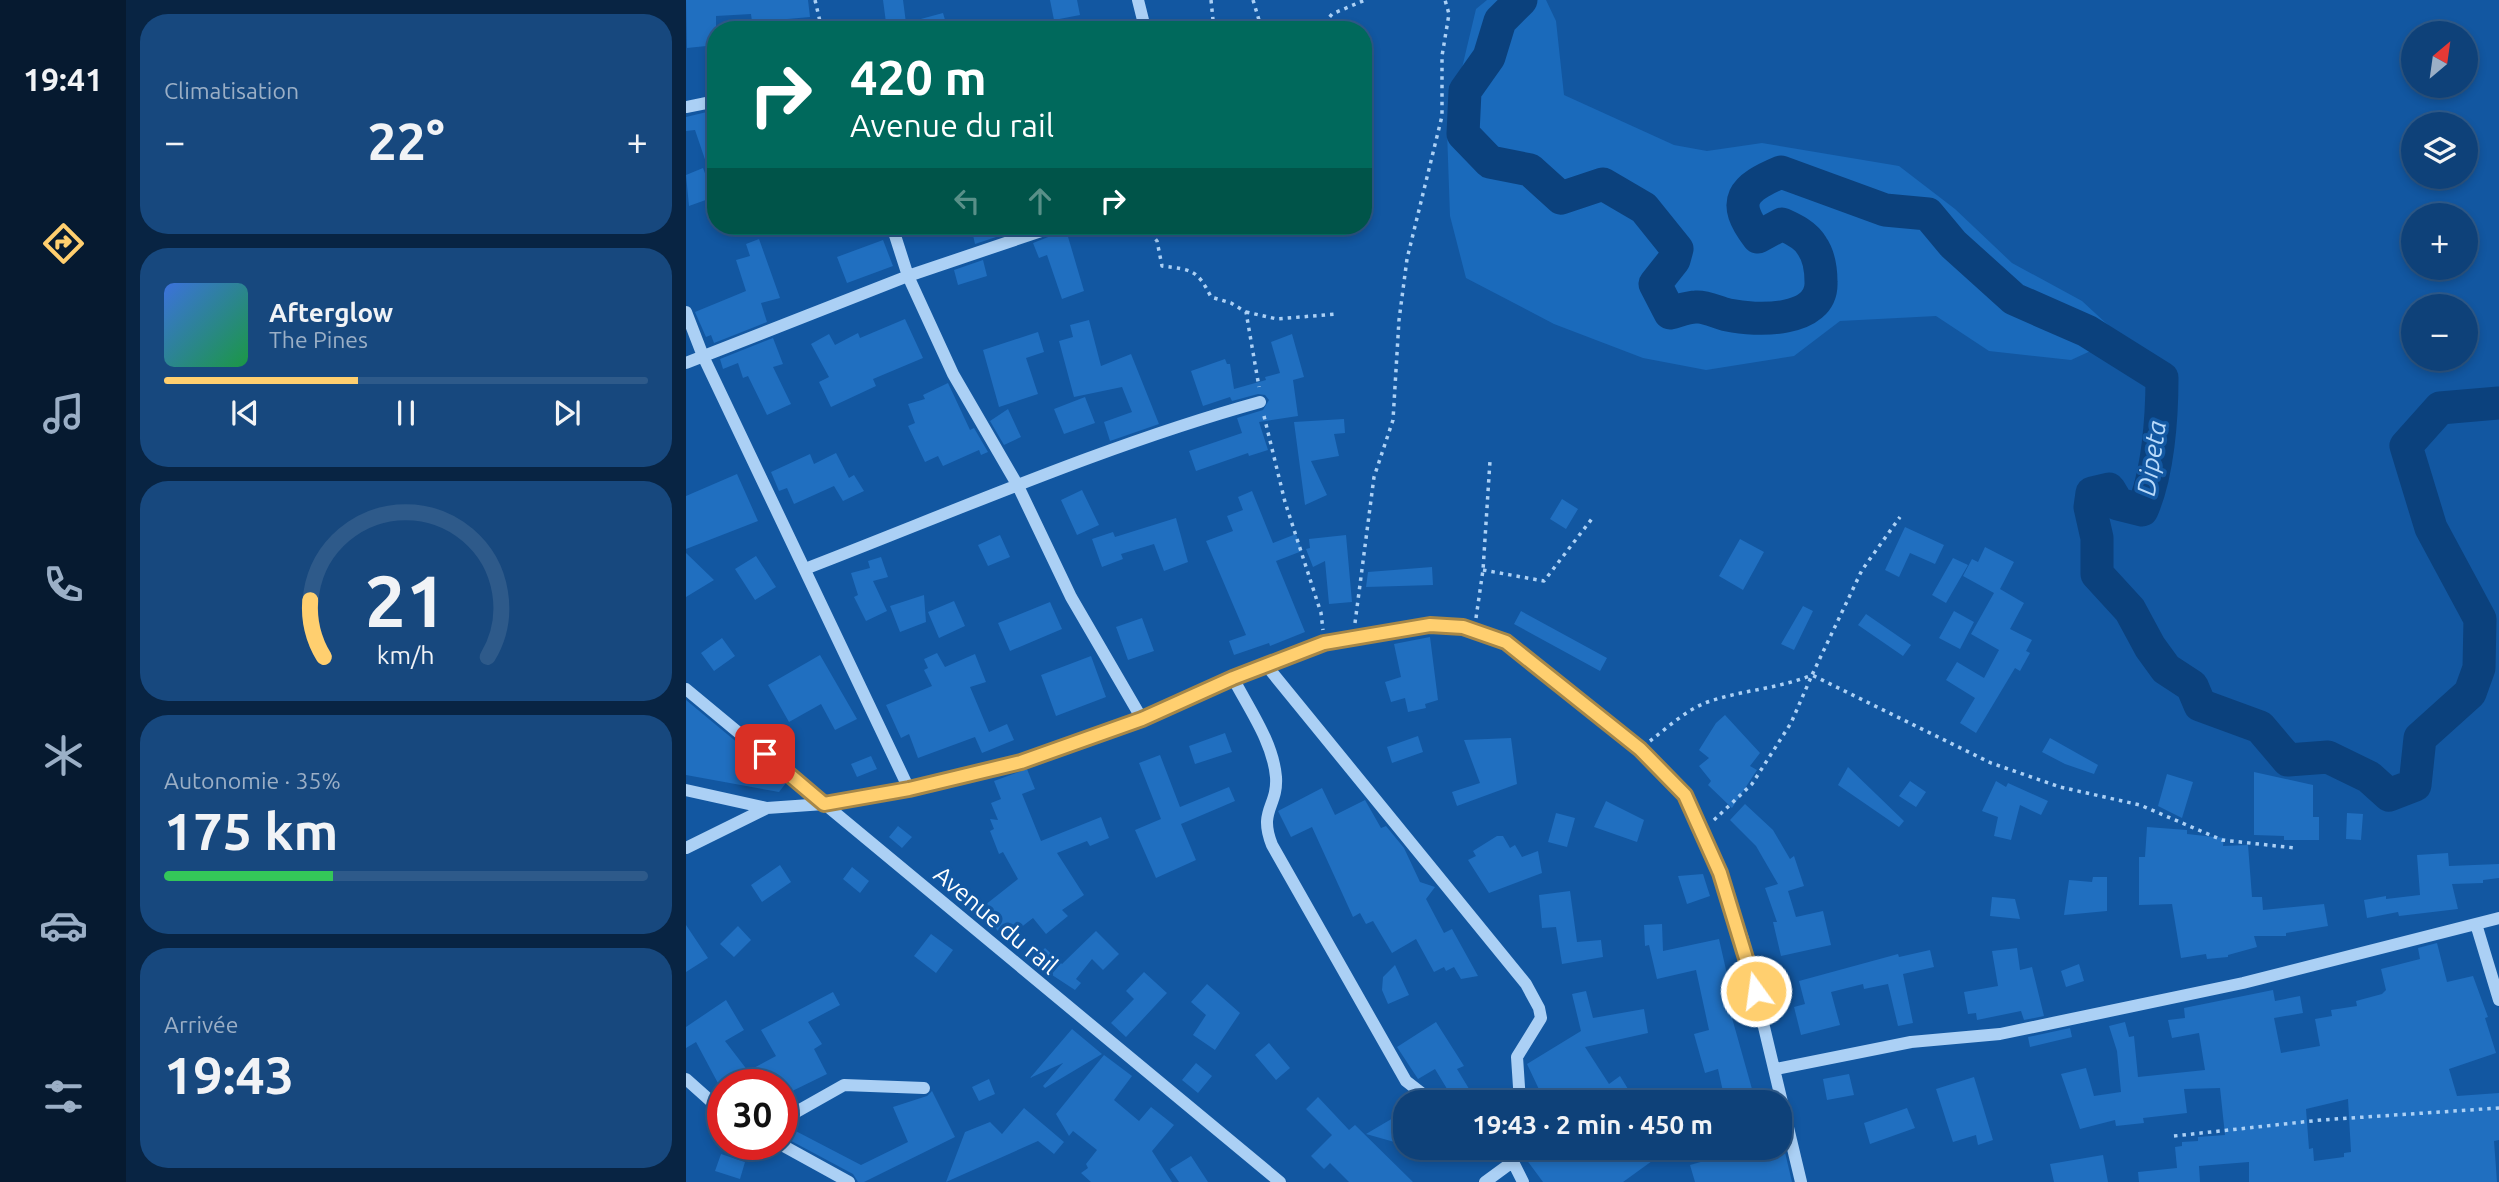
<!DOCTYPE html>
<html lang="fr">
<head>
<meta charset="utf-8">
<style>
  body { margin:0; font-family:Ubuntu,sans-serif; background:#17487e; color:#f1f3f6; height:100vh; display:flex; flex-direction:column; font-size:26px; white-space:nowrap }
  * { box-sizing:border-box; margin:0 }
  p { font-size:23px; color:#9bafc6 }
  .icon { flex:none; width:38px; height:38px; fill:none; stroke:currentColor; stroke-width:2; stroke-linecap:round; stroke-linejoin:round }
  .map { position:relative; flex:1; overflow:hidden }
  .sheet { display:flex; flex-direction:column; gap:14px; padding:14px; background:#082443; width:560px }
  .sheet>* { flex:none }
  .hud { position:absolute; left:21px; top:21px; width:665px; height:214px; border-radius:28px; box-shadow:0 4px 10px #0003,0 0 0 2px #2e5a8a; background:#00695c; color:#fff; overflow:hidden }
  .needle { width:46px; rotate:29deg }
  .controls { position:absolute; left:1715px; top:21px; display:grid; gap:14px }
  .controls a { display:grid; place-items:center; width:77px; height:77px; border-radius:50%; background:#0e4179; box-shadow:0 4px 10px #0003,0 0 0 2px #2e5a8a; font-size:35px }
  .speed { position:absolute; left:21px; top:1069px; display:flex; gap:14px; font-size:35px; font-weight:700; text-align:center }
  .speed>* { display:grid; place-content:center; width:91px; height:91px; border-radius:50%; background:#0e4179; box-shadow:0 4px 10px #0003,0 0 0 2px #2e5a8a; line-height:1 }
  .speed .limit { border:10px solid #d22; background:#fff; color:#111 }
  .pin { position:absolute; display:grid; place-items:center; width:60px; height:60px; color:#fff; margin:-30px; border-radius:14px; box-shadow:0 4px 10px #0006 }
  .me { position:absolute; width:77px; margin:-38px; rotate:346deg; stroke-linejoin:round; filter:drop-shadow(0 0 5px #0008) }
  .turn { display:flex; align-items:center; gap:24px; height:147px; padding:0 28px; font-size:32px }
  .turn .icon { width:91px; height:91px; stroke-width:2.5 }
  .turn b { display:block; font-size:49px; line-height:60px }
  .lanes { display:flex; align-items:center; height:66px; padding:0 28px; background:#0003; justify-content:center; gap:35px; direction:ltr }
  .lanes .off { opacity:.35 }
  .big { font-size:52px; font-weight:700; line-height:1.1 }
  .sheet .tile { flex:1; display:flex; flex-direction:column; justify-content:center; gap:10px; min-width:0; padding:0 24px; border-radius:28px; background:#17487e }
  .sheet .dial { align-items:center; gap:0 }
  .dial svg { height:182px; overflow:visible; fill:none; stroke:#2e5a8a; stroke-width:7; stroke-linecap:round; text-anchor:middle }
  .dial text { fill:#f1f3f6; stroke:none }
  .song { display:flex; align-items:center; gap:21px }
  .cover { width:84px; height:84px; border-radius:10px; background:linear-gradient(135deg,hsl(220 70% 55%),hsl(140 70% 35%)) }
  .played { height:7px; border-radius:4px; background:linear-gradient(90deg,#ffcf6f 40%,#2e5a8a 40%) }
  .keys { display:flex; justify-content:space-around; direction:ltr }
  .heat { display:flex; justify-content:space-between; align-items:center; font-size:38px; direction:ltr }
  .charge { height:10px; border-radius:5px; background:linear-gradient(90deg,#34c759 35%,#2e5a8a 0) }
  .trip { position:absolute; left:707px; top:1090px; width:399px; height:70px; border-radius:28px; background:#0e4179; box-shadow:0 4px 10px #0003,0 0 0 2px #2e5a8a; font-weight:700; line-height:70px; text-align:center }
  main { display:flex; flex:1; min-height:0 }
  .menu { display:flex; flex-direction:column; width:126px; justify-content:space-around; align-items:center; background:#061a30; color:#9bafc6 }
  .menu .icon { width:49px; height:49px }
  .menu .selected { color:#ffcf6f }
  .menu b { font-size:32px; color:#f1f3f6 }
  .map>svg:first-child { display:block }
</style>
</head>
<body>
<main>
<nav class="menu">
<b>19:41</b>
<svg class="icon selected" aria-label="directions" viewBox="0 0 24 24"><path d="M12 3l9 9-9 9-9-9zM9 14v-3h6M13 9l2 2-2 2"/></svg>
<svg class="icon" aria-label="music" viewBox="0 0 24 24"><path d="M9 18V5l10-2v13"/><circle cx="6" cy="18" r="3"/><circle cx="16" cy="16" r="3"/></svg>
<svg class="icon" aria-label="phone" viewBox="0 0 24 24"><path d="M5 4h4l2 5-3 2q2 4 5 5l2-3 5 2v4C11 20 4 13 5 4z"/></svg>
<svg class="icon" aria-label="climate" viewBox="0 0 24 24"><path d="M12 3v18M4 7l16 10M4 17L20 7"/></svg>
<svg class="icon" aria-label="car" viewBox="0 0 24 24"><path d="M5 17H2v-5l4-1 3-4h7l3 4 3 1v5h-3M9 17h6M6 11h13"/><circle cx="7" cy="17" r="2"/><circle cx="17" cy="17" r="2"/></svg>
<svg class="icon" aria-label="filters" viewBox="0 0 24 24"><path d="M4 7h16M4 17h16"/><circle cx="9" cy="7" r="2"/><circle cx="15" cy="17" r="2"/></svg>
</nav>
<section class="sheet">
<div class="tile"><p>Climatisation</p>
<div class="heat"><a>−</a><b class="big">22°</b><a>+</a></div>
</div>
<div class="tile">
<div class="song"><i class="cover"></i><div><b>Afterglow</b><p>The Pines</p></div></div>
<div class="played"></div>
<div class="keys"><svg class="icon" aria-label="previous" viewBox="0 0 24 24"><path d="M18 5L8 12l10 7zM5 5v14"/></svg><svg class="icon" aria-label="pause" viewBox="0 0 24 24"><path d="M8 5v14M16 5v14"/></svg><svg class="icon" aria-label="next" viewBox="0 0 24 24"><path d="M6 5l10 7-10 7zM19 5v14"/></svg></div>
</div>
<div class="tile dial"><svg viewBox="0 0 100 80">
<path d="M14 69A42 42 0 1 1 86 69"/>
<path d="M14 69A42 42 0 0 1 8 44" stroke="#ffcf6f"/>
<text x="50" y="56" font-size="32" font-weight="700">21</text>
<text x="50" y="72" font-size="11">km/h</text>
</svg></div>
<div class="tile"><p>Autonomie · 35%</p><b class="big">175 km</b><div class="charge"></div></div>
<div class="tile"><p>Arrivée</p><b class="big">19:43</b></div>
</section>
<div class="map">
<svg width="1813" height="1182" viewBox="0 0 1813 1182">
  <rect width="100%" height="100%" fill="#1257a1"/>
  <path fill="#1a6abb" d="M801,0h59l10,21 8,74 110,50 33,6 55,-8 137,23 56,43 57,54 70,38 39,36 -50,23 -82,-9 -53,-35 -96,5 -46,35 -88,14 -63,-12 -89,-34 -88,-46 -16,-62 -3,-85 29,-122z"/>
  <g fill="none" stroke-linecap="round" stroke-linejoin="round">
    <path stroke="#0b417d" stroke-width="33" d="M835,0l-21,21 -11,36 -24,34 -2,43 27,28 40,8 31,28 42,-14 41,24 33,41 -3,11 -19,24 15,29c8,-2 18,-6 26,-6 10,-1 22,6 32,8 28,6 95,8 93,-33 0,-12 -2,-26 -9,-36 -6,-11 -19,-17 -30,-22l-24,13c-28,-36 -15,-49 23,-65l104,38 43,4 25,30 61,55 73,32 75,47c0,40 -4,96 -20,132l-24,-6 -9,-15 -17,4 -2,14 7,31v36l33,36 20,37 16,22 26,17 8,19 60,22 28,33 40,-3 41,20 20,18 26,-10 5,-47 50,-45 9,-25 1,-49 -49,-91 -25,-82 34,-38 59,-5"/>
  </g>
  <path fill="#206fc0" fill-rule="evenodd" d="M0,0h122l2,17 -58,5 -1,-8 -35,2v29l-29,3z
    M197,0h20l3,23 37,-10 5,17h-61z
    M364,0h27l3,15 -26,5z
    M25,111l5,12 -3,60 -18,-53 -9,1v-14z
    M17,168l11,29 -25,9 -3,-31z
    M285,226h49v3l-45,15z
    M380,230l18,61 -22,8 -15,-44 -8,3 -6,-15z
    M73,239l21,59 -19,5 6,19 -53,21 -3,-8 -5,2 -11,-25 51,-21 -10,-31 14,-4 -4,-12z
    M197,240l10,26 -46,17 -10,-26z
    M297,260l4,16 -29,9 -4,-15z
    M219,319l18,39 -50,21 3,7 -45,21 -12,-25 10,-5 -18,-33 18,-10 6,11 23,-12 2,5z
    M403,320l12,46 30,-12 28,70 -49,17 -6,-19 28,-10 -10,-25 -48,10 -15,-56 14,-4 -3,-12z
    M352,332l6,20 -18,6 12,36 -39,13 -16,-57z
    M606,334l12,43 -11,3 5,36 -39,6 9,28 -19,6 -1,-3 -52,18 -7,-20 53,-18 -5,-15 26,-8 6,-10 -4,-5 -7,-1 -26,7 -2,-4 -27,9 -12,-35 34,-12 2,5h3l4,25 32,-9 -1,-3 15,-4 -9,-31z
    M87,338l10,26 -10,3 18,37 -24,11 -19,-39 -5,2 -5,-15 -15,6 -3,-10z
    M262,383l22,47 4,-2 14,24 -7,3 -2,-5 -36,16 -5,-10 -13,6 -17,-36 7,-3 -7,-19 17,-5 -2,-4z
    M399,397l10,26 -31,11 -10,-25z
    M322,409l13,28 -17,8 -14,-24z
    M658,419l1,14 -11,1 5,22 -28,5 16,34 -22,10 -11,-83z
    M150,453l13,25 5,-3 10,16 -21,10 -9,-15 -40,18 -7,-16 -8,3 -8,-19 39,-18 4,10z
    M51,474l21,47 -72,28v-53z
    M396,490l17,35 -22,10 -16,-35z
    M566,491l21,52 23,-9 6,17 -26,10 29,71 -35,14 -1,-3 -35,12 -5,-14 17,-6 -40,-94 27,-10 -6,-15 16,-6 -5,-13z
    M876,499l16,10 -12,20 -16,-10z
    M490,518l12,44 -24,9 -10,-27 -33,10 2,5 -21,8 -10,-28 21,-7 2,5z
    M1219,527l39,18 -9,19 -25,-11 -11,24 -14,-7z
    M314,535l10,22 -22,9 -10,-21z
    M660,535l6,67 -23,2 -4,-43 -12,6 -7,-18 4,-1 -1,-9z
    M1054,539l24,13 -21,38 -24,-14z
    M1299,547l29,15 -14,27 24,14 -14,26 22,11 -6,11 4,2 -10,18 -5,-3 -39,65 -16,-10 15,-25 -29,-18 11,-18 27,16 15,-28 -28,-16 23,-41 -31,-17 9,-17 6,3z
    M0,553l28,27 -28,17z
    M70,556l20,31 -21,13 -20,-31z
    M195,557l7,20 -15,4 14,30 -21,10 -12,-24 4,-2 -7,-22 19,-5 -2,-7z
    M1267,558l15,7 -22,38 -14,-8z
    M746,567l1,18 -67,2 2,-15z
    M238,595l2,27 -26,10 -10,-26z
    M268,601l11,25 -26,12 -11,-26z
    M364,602l12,27 -52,22 -12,-28z
    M1117,606l10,5 -19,39 -13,-6z
    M835,611l86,47 -7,13 -86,-47z
    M1268,611l20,11 -14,27 -21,-11z
    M1180,614l45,31 -8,11 -45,-31z
    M456,618l12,33 -26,9 -12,-33z
    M744,637l8,63 -13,4 1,4 -18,4 -3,-14 -14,4 -6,-20 16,-5 -7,-33z
    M36,638l13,18 -21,15 -13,-18z
    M251,653l8,14 30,-13 11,28 -16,5 19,45 18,-8 7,16 -32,13 -7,-16 -57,21 -9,-24 -8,4 -15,-33 46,-19 -8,-16 4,-2 -4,-9z
    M134,655l37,64 -22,11 -14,-26 -32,18 -21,-37z
    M405,656l15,41 -50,19 -15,-41z
    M0,700l100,83 -7,9 -93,-17z
    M1039,715l35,38 -10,13 7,4 -25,38 -24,-23 3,-4 -12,-15 10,-8 -10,-8 17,-27z
    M539,733l7,19 -37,12 -6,-18z
    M732,736l5,16 -31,11 -5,-16z
    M825,738l6,46 -60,22 -5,-14 28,-9 -16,-43z
    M1364,738l48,27 -4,9 -29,-10 -23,-12z
    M474,755l20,52 49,-20 6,14 -54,23 15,36 -40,18 -21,-48 26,-11 -22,-56z
    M185,756l6,13 -20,8 -6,-13z
    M1162,767l56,54 -5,6 -61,-42z
    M341,769l8,20 -13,5 19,47 60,-24 8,21 -19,8 -3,-5 -30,12 27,42 -22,15 6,6 -22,18 -13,-16 -23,18 -7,-8 -5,3 -18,-22 38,-30 -15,-27 -4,2 -9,-23 4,-2 -4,-10 8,1 -7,-17 10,-4 -7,-18z
    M1568,772l59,13v32h6v23h-35v-4l-30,-1z
    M1481,774l26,8 -11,36 -24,-12z
    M1224,781l16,11 -10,15 -17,-11z
    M1310,781l10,6 2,-4 40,18 -7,14 -21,-10 -9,35 -17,-4 4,-19 -16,-6z
    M636,788l13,27 30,-15 16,28 5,-2 18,22 16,34 15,5 -9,12 18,34 8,-4 26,47 -17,3 -7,-12 -8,4 -2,-4 -10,5 -18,-33 -24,14 -19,-32 -7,3 -6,-11 -7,4 -41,-90 -21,10 -13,-26z
    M920,801l38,19 -7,22 -43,-15z
    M1059,804l28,26 17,29 4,-3 10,30 -16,5 8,26 27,-6 8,34 -50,11 -8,-34h4l-12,-34 13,-4 -22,-38 -26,-26z
    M870,813l19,5 -8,29 -19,-5z
    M1661,813l16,1 -2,26 -15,-1z
    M212,826l14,11 -10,11 -13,-11z
    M1461,827l40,3v4l37,4 -1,8 25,-1 4,52h10l1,13 61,-6 4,22 -42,7v3h-32l3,11 -29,8v2l-21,2 -1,-5 -25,4 -9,-54 -33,1v-48h6z
    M811,836h6l7,12 5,-3 7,12 16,-6 4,22 -53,20 -21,-33 8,-4 -3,-5z
    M1762,853l1,13 50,-2v14l-16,2v3l-31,1 6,25 -59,7 -1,-4 -31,6 -3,-18 22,-4v3l34,-4 -3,-40z
    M94,865l11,17 -29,20 -11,-17z
    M166,867l17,14 -9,12 -17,-14z
    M1017,874l7,22 -23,8 -9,-28z
    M1407,877h14v34l-43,4 5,-35 23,2z
    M884,891l7,51 24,-2 2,17 -41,7 -6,-37 -14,1 -3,-33z
    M1306,897l23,2 5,20 -30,-3z
    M976,924l1,27 56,-12 10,44 4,-1 3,16 -9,2 25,89 -28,7 -6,-27 -13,4 -11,-39 15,-4 -13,-60 -39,9 -8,-34 -4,1 -1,-21z
    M0,925l22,33 -22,14z
    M52,926l13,14 -17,17 -14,-13z
    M410,931l23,23 -16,16 -11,-11 -16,20 5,4 -6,7 -26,-17 -14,-14 10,-11 17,16z
    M245,934l22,16 -17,23 -22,-17z
    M1751,943l10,39 26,-6 15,41 -3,1 11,35 -47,16 8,27 42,-3v47l-5,1 3,41h-248v-20l-50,4 1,16h-61l-1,-10 39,-4 -2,-21 7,-1v-4l16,-1v-4l27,-2 -5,-47 -36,1 3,24 -44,5 1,5 -28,3 -1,-6 -35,9 -19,-55 25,-6 8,28 27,-4 -4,-41 -8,-25 16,-4 4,15 5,-1 4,41 67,-7 -6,-37 -27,5 -4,-18 17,-2 -1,-10 89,-18 2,11 25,-5 3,17 -29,5 7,35 39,-7 -5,-27 17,-3 -1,-6 26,-4 -1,-5 26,-7 4,-4 -5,-21 39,-10 -2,-11zM1662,1099l3,53 -7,1v4l-30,4 -1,-13 -4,1 -3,-40z
    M1331,948l3,22 12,-3 12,49 -20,4 -3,-9 -44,9 -1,-7 -8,1 -4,-22 34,-6 -6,-35z
    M1244,950l4,17 -31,7 10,49 -15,3 -10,-42 -24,5 -1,-5 -32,8 9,33 -39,10 -7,-28 11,-3 -6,-23 99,-27 1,3z
    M1393,964l5,17 -18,6 -5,-16z
    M709,965l14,30 -21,9 -6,-14 1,-13z
    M458,972l23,21 -41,44 -15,-14 23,-24 -8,-8z
    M521,984l33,29 -25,37 -22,-15 13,-20 -15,-13z
    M900,991l7,27 51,-9 4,24 -63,14 24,37 11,-8 8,13 -10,6 5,7h-41l-6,-10 -31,10 -18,-38 54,-33 -9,-37z
    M147,992l7,13 -32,17 14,22 -8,5 13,25 -45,22v-11h-63l-23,-43 -10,6v-21l40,-27 18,30 -19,11 23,30 28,-15 -15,-26z
    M750,1022l28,44 -7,3 20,33h-22l-20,-33 -17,10 -21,-32z
    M1384,1028l2,9 -42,10 -2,-10z
    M386,1029l30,25 -57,34 -2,-2 20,-23 -33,15z
    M583,1043l21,25 -14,12 -21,-25z
    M418,1055l28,21 -18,24 25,21 12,-14 23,18 -22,26 20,31h-81l-10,-9 7,-5 -2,-4 11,-14 -24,-19 -4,5 -13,-22z
    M510,1063l16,13 -14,17 -16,-13z
    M1163,1074l5,21 -27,5 -4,-21z
    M1288,1077l19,63 -15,5 -2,-10 -23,7 -17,-53z
    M303,1079l6,15 -16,7 -7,-14z
    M246,1091l23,46 -91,45h-6l-5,-8 -71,-38v-7l6,-2 73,38 47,-23 -15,-35 34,-11z
    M632,1097l31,33 6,-5 58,57h-64l-19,-19 -6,6 -13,-13 21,-21 -26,-26z
    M338,1108l40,34 -10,12 -16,-13 -92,41 19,-50 25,-10 12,12z
    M1221,1108l8,20 -45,16 -6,-21z
    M719,1111v34l-39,-11z
    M832,1148h152l-47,34h-80z
    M1064,1148h34l8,34h-97l-5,-17z
    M35,1154l24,8 -5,17 -25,-8z
    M1417,1155l5,27h-54l-4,-18z
    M505,1156l17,26h-29l-9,-13z"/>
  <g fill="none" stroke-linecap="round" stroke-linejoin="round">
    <path stroke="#abd0f5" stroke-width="3.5" stroke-dasharray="3.5 5" stroke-linecap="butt" d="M129,0l7,30
      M525,0l3,30
      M567,0l9,30
      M633,30l13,-16 33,-14
      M459,226l12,15 5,25c30,4 35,3 49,31l20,6 15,9 13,75
      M560,312l31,7 59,-5
      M578,416l21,86 36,111 2,17
      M797,570l61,11 50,-65
      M790,618l7,-48 7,-109
      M669,623l19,-146 19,-57 6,-100 8,-61 35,-143v-60l7,-42 -4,-14
      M964,741c17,-13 35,-30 55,-38 35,-13 73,-14 107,-28l50,-105 38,-53
      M1028,820l38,-36 39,-61 21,-48 179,88 69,24 80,18 82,35 73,8
      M1488,1136l147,-16 178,-12"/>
    <path stroke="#abd0f5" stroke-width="12" d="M441,30l17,-6 -6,-24
      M0,107l30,-6
      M206,226l16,50 45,98 65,112 53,111 71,122
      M0,312l17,44 206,433
      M0,363l222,-87 148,-50
      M119,569c148,-57 303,-125 455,-167
      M580,665l260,319 13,24 2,10 -24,39 3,45
      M547,678c16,31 40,64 43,99 2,30 -18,33 -4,68l134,236 27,21
      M0,689l594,493
      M0,790l81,18
      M0,848l81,-40 57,-4 85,-15 112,-27 121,-43 91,-41 91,-35 106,-18 33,2 43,15 134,107 45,46 35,78 23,66 58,243
      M1790,924l23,76
      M1090,1069l135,-27 89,-8 243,-51 256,-65
      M0,1079l37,33
      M96,1120l62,-35 80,3
      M94,1144l69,38
      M820,1148l17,34
      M799,1182l26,-19"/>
  </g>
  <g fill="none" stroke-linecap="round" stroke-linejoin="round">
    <g stroke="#a68748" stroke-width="18">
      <path id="route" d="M79,754l59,50 85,-15 112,-27 121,-43 91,-41 91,-35 106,-18 33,2 43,15 134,107 45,46 35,78 36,118"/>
    </g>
    <use href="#route" stroke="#ffcf6f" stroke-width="12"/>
  </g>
  <g text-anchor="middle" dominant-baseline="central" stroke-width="7" stroke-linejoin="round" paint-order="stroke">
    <g font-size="24" fill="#fff" stroke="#1257a1">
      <text transform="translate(310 920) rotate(40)">Avenue du rail</text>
    </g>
    <g font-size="26" font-style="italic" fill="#b8dafb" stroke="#1257a1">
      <text transform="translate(1465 458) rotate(-81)">Dipeta</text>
    </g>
  </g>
</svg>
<div class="controls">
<a><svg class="needle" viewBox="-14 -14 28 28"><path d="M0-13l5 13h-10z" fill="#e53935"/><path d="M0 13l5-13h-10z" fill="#9bafc6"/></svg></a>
<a><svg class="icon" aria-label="layers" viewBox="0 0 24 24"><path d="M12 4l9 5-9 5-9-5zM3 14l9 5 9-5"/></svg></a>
<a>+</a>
<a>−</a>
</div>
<div class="speed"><div class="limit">30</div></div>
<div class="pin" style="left:79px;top:754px;background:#d93025"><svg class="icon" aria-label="arrive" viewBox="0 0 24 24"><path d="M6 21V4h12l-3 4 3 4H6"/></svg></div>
<svg class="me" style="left:1070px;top:991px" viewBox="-20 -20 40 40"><circle r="17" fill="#ffcf6f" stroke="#fff" stroke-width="3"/><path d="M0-11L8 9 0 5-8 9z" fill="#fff"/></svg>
<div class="trip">19:43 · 2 min · 450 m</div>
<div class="hud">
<div class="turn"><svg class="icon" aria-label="right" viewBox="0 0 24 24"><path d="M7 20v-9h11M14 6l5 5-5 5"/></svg><div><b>420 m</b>Avenue du rail</div></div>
<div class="lanes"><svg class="icon off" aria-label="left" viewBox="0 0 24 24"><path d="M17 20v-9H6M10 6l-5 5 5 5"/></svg><svg class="icon off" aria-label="ahead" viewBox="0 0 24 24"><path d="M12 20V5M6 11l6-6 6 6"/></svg><svg class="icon" aria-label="right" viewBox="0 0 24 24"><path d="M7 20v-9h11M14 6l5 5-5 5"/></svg></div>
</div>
</div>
</main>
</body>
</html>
